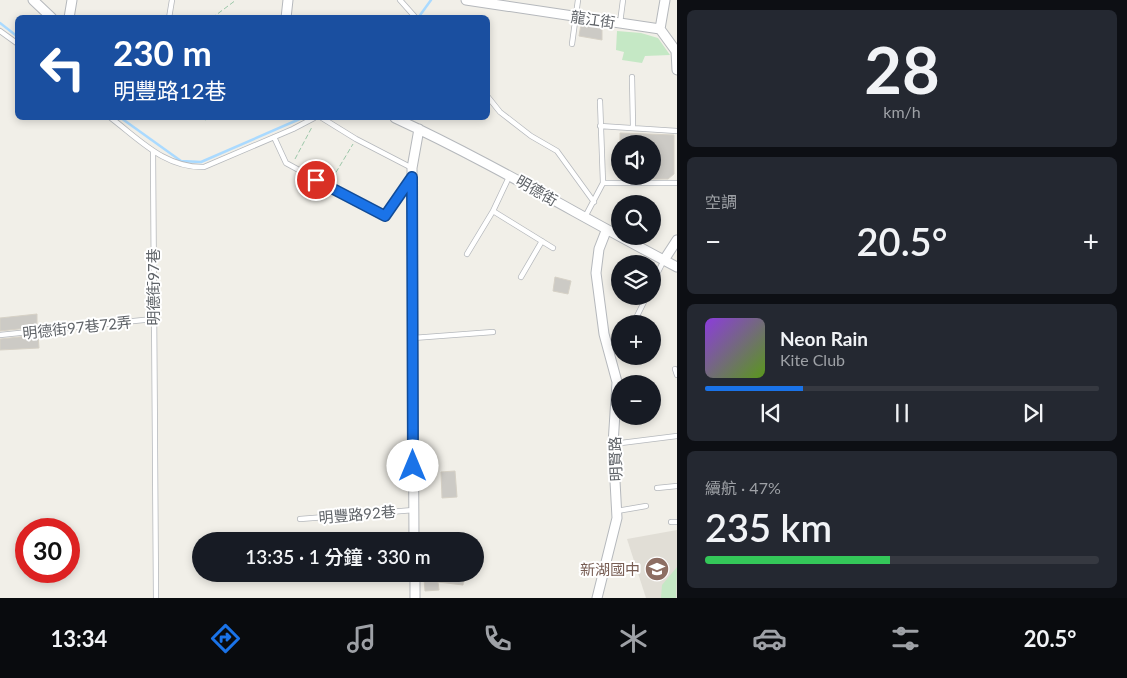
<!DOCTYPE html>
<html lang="zh-TW">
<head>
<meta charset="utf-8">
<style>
  body { margin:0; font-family:Lato,"Noto Sans TC",sans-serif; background:#242831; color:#f1f3f6; height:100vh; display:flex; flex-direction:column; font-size:19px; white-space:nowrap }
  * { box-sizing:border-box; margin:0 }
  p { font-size:16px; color:#9ea1a6 }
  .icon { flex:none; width:28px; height:28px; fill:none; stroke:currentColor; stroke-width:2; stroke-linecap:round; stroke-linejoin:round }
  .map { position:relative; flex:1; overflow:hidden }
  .details { display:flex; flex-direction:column; gap:10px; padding:10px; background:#0d0f14; width:450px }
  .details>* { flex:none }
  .guide { position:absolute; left:15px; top:15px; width:475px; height:105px; border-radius:8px; box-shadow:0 2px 8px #0003; background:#1a4fa0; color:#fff; overflow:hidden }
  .buttons { position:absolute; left:611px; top:135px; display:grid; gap:10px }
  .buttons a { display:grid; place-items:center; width:50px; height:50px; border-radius:50%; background:#171b24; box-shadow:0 2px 8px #0003; font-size:25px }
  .speed { position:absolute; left:15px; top:518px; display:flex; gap:10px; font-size:25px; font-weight:700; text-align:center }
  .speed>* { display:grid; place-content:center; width:65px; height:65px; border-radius:50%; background:#171b24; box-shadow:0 2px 8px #0003; line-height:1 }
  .speed .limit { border:8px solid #d22; background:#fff; color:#111 }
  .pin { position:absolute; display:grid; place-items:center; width:42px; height:42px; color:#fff; margin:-21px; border:2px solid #fff; border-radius:50%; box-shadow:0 1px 5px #0007 }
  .me { position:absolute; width:55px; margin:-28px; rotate:0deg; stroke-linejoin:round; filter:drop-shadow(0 0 4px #0008) }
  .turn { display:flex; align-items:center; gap:18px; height:105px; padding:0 15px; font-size:22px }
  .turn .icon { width:65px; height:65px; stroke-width:2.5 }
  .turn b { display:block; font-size:35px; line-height:42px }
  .big { font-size:38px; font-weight:600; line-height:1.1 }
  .details .widget { flex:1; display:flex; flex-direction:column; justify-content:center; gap:8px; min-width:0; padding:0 18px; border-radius:8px; background:#242831 }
  .details .dial { align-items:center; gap:0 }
  .dial b { font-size:65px; line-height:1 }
  .song { display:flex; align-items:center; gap:15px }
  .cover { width:60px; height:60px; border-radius:8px; background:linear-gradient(135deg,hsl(270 70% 55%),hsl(90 70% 35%)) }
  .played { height:5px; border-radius:2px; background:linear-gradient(90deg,#1a73e8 25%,#363941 25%) }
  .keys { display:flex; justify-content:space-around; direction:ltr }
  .heat { display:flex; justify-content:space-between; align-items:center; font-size:28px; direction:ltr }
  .charge { height:8px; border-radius:4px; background:linear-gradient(90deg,#34c759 47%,#363941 0) }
  .trip { position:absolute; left:192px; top:532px; width:292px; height:50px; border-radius:25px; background:#171b24; box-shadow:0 2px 8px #0003; font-weight:600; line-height:50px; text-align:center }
  .dock { display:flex; height:80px; justify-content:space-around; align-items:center; background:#090b0e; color:#9ea1a6 }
  .dock .icon { width:35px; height:35px }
  .dock .selected { color:#1a73e8 }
  .dock b { font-size:22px; color:#f1f3f6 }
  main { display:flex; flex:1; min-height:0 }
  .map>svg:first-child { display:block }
</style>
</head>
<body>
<main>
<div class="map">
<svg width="677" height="598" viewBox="0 0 677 598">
  <rect width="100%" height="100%" fill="#f1efe8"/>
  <path fill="#e1ded6" d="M677,530v68h-31l-19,-59z"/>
  <path fill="#c5e8c5" d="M617,31l24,2 17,5 12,17 -25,1 -3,7 -20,-3 2,-8 -8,-2z
    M677,567l-1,31h-15l1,-13z"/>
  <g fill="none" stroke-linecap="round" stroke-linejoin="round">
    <path stroke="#aadaff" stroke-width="2.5" d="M418,18l13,-18
      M0,23l18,14
      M121,118l60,43 20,1 101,-44"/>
  </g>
  <path fill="#cccac5" stroke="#d6d1c6" d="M581,24l21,3v13l-23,-4z
    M620,133l54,2v39l-6,5h-16v-35h-32z
    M555,277l16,4 -3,13 -15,-3z
    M37,314v13l-37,4v-13z
    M38,335l1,13 -39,2v-11z
    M455,471l2,26 -15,1 -1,-26z
    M444,574h20l-1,11 -25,-3 1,8 -14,1 -1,-12 19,-2z"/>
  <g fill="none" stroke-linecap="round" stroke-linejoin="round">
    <g stroke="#b5b8bc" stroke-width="6">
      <path id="lane" d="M400,0l16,18
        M169,18l3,-18
        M620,23l3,-23
        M0,31l18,13
        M572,44l6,-44
        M632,77l1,49
        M488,97l12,15 31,24 26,15 37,51
        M111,118c29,22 54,50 93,49l89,-38 21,-11
        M322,118l34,21 56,29
        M600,126l77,5
        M274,137l12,26 99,54 25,-37
        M153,151l3,447
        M510,175l-17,36 60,37
        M603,183h74
        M585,217l18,-34 -3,-82
        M467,254l26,-43
        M521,277l21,-36
        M652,284l12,-24
        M633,324l14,-28
        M0,335l153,-16
        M413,338l80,-6
        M675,369l2,6
        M613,444l64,-8
        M657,488l20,-2
        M617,511l29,-5
        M300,519l114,-9
        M671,522h6"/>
    </g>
    <g stroke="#b5b8bc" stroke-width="11">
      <path id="street" d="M33,0l19,18
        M466,0l194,29
        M69,18l3,-18
        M286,18l2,-18
        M660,29l16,22 1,19
        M660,29l5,-29
        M395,118c97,45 188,100 282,149
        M664,260l13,-20
        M414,541l-2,-373 7,-39
        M415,574v24
        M597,598l20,-80 -4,-74 4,-62 -13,-48 -8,-61 3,-24 7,-18"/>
    </g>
    <path stroke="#9cc7a9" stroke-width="1" stroke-dasharray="5 2.5" stroke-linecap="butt" d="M212,18l24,-18
      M205,120l4,-2
      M295,159l17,-32
      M332,179l21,-35"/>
    <use href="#lane" stroke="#fff" stroke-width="4.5"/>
    <use href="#street" stroke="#fff" stroke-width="9"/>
  </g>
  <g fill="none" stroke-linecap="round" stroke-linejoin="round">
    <g stroke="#114b97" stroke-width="12">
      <path id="route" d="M316,180l69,36 27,-39 1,289"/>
    </g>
    <use href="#route" stroke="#1a73e8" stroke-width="9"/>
  </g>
  <defs>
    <g id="school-disc" transform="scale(1.25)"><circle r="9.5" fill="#8d6e63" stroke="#fff"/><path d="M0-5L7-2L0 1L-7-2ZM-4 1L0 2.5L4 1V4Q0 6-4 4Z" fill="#fff"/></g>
  </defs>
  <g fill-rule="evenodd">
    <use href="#school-disc" x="657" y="569"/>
  </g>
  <g text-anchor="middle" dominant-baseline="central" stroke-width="4" stroke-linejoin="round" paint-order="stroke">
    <g font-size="15" fill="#5f6368" stroke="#fff">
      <text transform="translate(593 19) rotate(8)">龍江街</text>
      <text transform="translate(537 190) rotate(30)">明德街</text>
      <text transform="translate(153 287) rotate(-90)">明德街97巷</text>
      <text transform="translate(77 327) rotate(-6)">明德街97巷72弄</text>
      <text transform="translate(615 459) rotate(-92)">明賢路</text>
      <text transform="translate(357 514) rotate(-5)">明豐路92巷</text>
    </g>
    <g font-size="15" fill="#785e54" stroke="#fff" text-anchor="end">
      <text x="640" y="569">新湖國中</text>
    </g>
  </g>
</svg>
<div class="buttons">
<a><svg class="icon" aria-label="sound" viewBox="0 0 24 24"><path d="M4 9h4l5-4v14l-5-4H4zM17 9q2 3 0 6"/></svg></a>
<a><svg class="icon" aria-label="search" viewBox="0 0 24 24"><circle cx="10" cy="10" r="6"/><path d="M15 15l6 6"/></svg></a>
<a><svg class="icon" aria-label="layers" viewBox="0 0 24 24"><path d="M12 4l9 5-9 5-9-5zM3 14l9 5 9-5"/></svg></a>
<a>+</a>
<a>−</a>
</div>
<div class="speed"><div class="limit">30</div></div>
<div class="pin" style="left:316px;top:180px;background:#d93025"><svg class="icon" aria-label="arrive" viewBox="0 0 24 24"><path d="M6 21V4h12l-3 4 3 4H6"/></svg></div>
<svg class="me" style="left:413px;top:466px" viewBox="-20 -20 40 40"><circle r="19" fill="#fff"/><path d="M0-13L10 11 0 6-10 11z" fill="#1a73e8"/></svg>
<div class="trip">13:35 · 1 分鐘 · 330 m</div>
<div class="guide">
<div class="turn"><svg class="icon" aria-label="left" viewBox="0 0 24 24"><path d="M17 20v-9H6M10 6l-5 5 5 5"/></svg><div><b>230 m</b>明豐路12巷</div></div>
</div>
</div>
<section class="details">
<div class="widget dial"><b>28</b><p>km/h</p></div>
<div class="widget"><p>空調</p>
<div class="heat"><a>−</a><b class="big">20.5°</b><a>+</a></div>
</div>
<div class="widget">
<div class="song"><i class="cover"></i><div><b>Neon Rain</b><p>Kite Club</p></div></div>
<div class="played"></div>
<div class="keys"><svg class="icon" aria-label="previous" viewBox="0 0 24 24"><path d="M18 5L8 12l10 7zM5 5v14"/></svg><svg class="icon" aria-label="pause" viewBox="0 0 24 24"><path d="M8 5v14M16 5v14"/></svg><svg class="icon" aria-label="next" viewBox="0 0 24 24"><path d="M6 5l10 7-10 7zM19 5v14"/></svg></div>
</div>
<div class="widget"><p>續航 · 47%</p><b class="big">235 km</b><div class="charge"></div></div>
</section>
</main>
<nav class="dock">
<b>13:34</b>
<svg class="icon selected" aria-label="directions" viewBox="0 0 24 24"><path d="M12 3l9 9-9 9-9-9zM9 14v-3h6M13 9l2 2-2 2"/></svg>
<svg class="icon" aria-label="music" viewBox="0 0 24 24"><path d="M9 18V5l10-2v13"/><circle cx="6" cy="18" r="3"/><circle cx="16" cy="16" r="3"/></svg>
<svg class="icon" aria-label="phone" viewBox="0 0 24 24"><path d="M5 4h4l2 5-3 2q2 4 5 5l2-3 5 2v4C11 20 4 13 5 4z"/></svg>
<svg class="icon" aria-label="climate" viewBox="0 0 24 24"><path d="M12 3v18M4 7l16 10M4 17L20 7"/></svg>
<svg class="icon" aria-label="car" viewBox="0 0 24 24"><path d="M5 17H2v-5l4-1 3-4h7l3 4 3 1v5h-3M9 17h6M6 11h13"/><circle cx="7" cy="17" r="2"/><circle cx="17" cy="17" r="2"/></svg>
<svg class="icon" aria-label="filters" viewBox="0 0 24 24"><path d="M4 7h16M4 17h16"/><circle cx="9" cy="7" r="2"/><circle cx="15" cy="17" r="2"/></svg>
<b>20.5°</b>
</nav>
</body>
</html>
